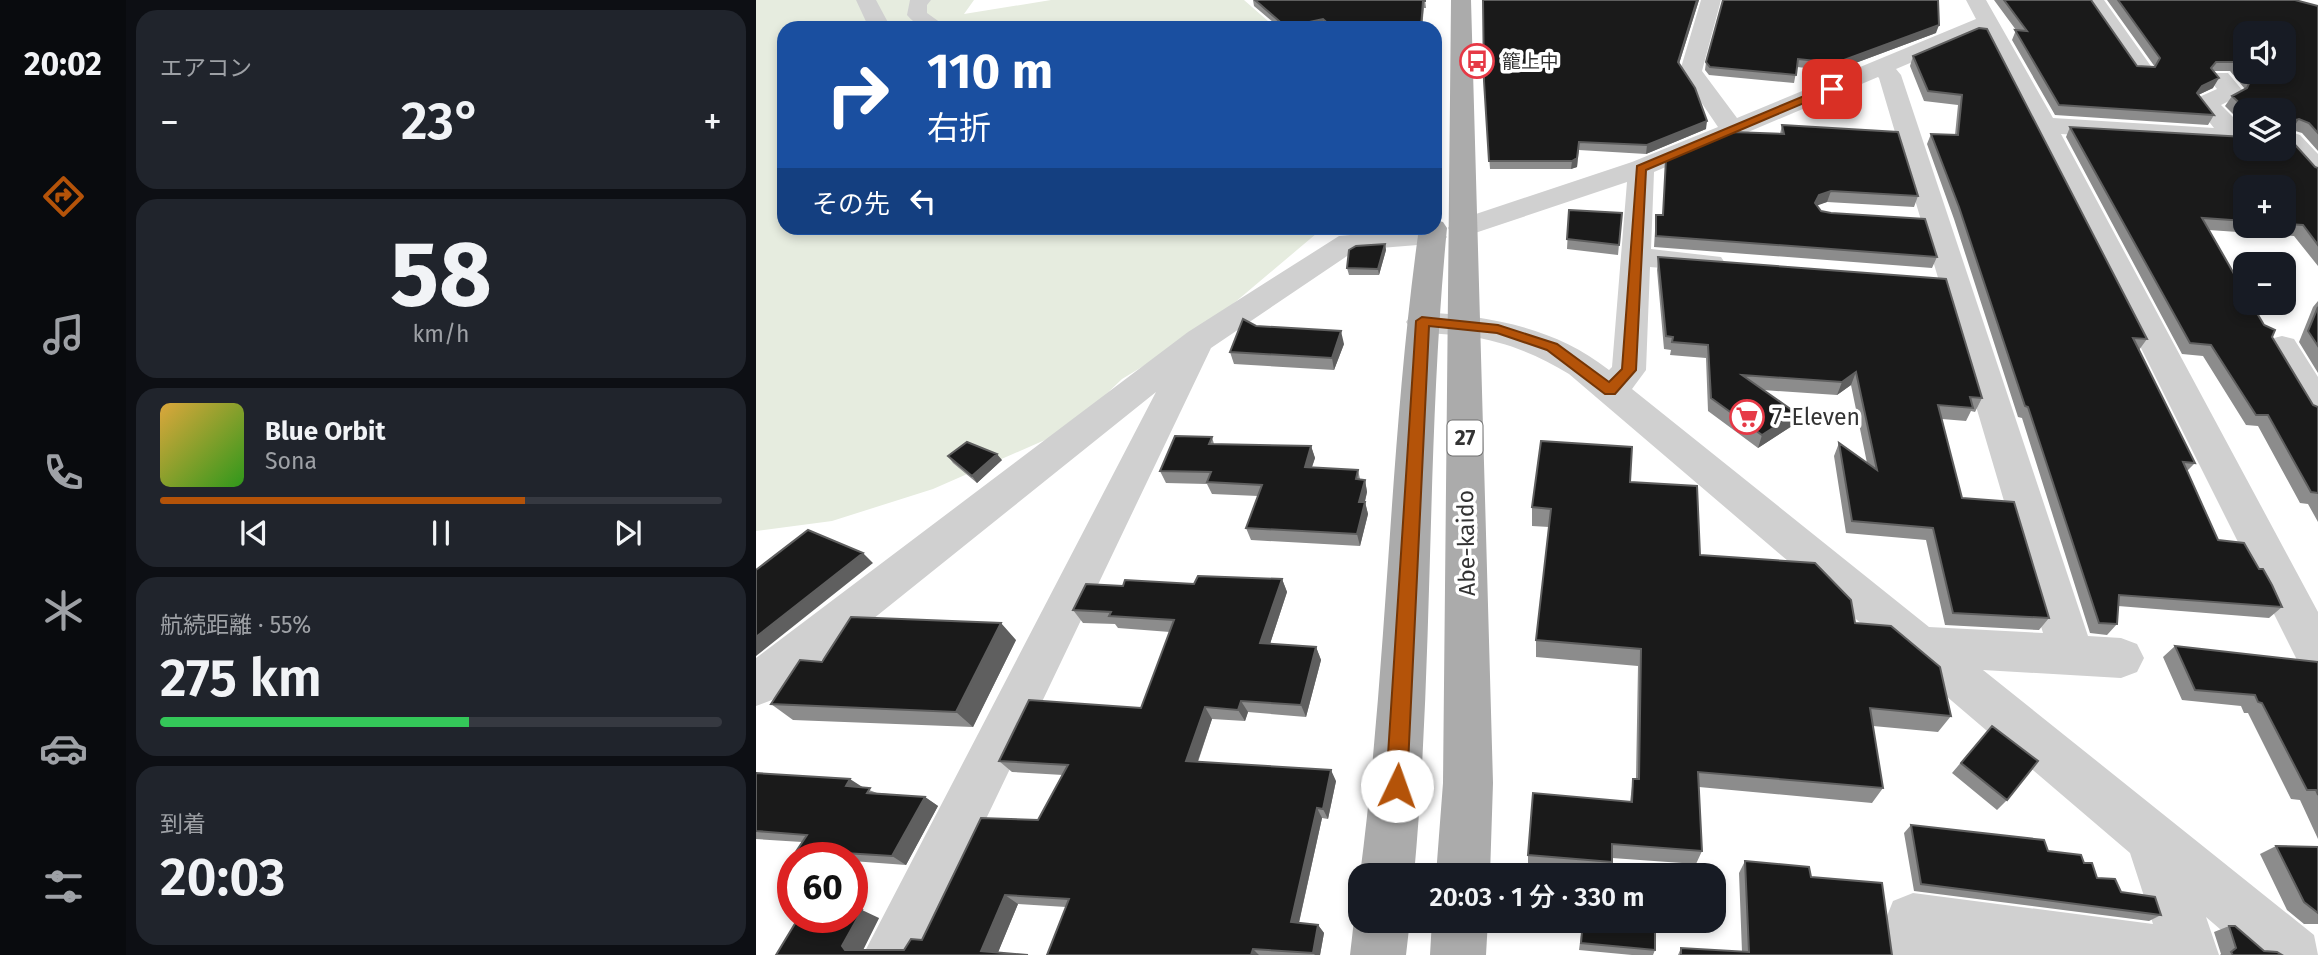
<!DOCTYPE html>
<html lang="ja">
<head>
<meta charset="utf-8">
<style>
  body { margin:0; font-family:"Fira Sans","Noto Sans JP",sans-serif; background:#20242c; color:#f1f3f6; height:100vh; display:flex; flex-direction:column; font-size:26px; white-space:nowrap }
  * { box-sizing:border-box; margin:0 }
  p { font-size:23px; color:#9ea1a6 }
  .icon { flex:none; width:38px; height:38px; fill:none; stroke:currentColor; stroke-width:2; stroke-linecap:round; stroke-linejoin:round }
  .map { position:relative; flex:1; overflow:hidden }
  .sheet { display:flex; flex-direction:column; gap:10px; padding:10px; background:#0d0f14; width:630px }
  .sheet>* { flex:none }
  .top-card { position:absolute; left:21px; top:21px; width:665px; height:214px; border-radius:21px; box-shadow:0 4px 10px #0003; background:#1a4fa0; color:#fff; overflow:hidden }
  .buttons { position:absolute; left:1477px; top:21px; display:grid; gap:14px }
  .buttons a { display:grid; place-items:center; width:63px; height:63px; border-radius:14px; background:#171b24; box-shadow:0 4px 10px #0003; font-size:35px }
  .speed { position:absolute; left:21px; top:842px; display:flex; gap:14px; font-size:35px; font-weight:700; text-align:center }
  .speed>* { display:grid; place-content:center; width:91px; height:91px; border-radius:50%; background:#171b24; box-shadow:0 4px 10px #0003; line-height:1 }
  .speed .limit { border:10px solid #d22; background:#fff; color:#111 }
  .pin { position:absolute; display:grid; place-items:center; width:60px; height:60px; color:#fff; margin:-30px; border-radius:14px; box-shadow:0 4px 10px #0006 }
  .me { position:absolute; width:77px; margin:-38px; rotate:3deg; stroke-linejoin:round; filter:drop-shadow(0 0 5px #0008) }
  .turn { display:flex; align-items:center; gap:24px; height:147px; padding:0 35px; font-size:32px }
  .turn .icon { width:91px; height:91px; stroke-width:2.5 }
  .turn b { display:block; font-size:49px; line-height:60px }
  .then { display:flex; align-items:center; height:66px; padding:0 35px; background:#0003; gap:14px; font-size:26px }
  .big { font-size:52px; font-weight:600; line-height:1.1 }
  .sheet .card { flex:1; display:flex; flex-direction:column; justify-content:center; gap:10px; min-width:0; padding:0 24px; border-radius:21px; background:#20242c }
  .sheet .dial { align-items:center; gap:0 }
  .dial b { font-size:91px; line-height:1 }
  .song { display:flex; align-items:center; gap:21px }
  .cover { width:84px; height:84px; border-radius:10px; background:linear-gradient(135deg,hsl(40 70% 55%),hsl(110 70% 35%)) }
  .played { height:7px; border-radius:4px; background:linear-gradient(90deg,#b45309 65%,#363941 65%) }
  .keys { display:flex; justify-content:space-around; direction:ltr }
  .heat { display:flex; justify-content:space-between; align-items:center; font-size:38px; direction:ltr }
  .charge { height:10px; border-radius:5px; background:linear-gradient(90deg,#34c759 55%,#363941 0) }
  .trip { position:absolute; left:592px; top:863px; width:378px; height:70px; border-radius:21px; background:#171b24; box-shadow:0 4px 10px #0003; font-weight:600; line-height:70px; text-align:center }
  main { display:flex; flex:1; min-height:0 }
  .dock { display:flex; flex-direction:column; width:126px; justify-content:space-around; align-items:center; background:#090b0e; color:#9ea1a6 }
  .dock .icon { width:49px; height:49px }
  .dock .active { color:#b45309 }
  .dock b { font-size:32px; color:#f1f3f6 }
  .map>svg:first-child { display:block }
</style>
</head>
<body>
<main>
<nav class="dock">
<b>20:02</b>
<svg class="icon active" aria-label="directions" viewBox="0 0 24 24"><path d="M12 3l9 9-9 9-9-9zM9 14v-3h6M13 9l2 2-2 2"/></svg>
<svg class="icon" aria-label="music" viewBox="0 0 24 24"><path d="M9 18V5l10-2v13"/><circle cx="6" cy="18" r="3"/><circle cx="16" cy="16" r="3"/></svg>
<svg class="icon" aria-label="phone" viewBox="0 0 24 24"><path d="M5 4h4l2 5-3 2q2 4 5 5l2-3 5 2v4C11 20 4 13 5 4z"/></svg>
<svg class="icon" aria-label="climate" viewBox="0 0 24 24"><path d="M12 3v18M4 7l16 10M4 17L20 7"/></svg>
<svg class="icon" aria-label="car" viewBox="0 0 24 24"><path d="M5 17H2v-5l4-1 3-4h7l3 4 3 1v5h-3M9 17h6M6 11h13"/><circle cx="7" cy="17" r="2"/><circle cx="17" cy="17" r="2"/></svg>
<svg class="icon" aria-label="filters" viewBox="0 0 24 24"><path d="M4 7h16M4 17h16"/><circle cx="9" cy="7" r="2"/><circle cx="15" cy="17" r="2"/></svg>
</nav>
<section class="sheet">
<div class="card"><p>エアコン</p>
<div class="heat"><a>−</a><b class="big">23°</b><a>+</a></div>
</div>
<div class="card dial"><b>58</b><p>km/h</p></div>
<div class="card">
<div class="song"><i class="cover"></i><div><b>Blue Orbit</b><p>Sona</p></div></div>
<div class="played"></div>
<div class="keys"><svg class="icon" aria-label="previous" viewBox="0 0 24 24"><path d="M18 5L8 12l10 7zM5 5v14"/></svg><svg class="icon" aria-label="pause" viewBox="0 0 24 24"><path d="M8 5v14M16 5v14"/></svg><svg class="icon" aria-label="next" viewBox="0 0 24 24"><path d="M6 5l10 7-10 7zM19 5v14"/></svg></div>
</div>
<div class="card"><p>航続距離 · 55%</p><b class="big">275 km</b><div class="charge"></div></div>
<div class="card"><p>到着</p><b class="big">20:03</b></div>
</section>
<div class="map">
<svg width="1562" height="955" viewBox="0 0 1562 955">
  <rect width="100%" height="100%" fill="#fff"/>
  <path fill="#e6ecdf" d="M0,0h218l-10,14 87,-14h193l32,28h-492v200h539l-122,103 -79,48 -52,50 -137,60 -101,32 -76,10z"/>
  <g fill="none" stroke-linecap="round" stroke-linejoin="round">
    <path fill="#d0d0d0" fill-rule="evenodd" d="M100,0h20l15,28h-22z
      M154,0h21l-4,5v8l21,15c-17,0 -30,1 -41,-13z
      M945,0h20l-19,71 35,47 239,-99 -10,-19h20l67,118 161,10 -20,-25 3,-5 20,-9 -9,-11 4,-5h16l15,18 -4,5 -18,9 24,24v16l-184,-11 257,478v64l-16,-6 -319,-638 -87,37 5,6 187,561 33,2 16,6 7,14 -7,14 -16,6 -138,-8 331,265 4,20h-68l-44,-38 13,38h-328l-6,-34 8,-20 20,-8 240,31 -23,-71 -561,-479c-33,-20 -65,-33 -103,-38 -19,-2 -38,-2 -55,-7l-5,-7 5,-7 11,-3c67,4 133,15 187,58l3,-3 15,-185 -155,52 -10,3 -10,-3 -4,-6 4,-6 180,-60 86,-35 -38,-56zM1122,77l1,1 164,555 -114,-6 -297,-238 14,-19 4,-103 60,5 11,-3 4,-6 -4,-6 -70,-8 3,-77z
      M1328,0h20l49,69 -3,5h-16z
      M1535,132l9,3 18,19v24l-9,-2 -25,-29v-13z
      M676,228l10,3 5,6 -5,6 -86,7 -145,98 -290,607h-58l293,-563 -384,308 -16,6v-48l432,-326 151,-96z
      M1526,336l12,3 24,38v42l-13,-4 -40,-68 5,-8z"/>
    <path fill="#ababab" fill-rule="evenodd" d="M695,0h20l22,783 -3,92h-54l7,-92z
      M679,220l8,2 4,6c-21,215 -13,432 -33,647h-54c28,-215 29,-432 59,-647h16z
      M604,907v13h50l-4,35h-56l4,-35z
      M676,920h56l-2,35h-56z"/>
  </g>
  <path fill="#8c8c8c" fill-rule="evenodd" d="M497,0h172l1,8h-2l-2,20h-96l-2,-2 -8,2h-36l-26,-22z
    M727,0h216l-20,64 27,65 -60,25 -67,-4 -2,17 -6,2h-81l-6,-88z
    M1238,0h97l46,66 18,1 -48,-67h188l23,6v145l-16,-18 -10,-3h-3v8l26,29 3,1v98l-24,-30 -85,-6 55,95 49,80 5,2v115l-10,-18 -8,-1 -42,-77 -12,-1 -43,-69 -21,-2 -116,-217 4,-10 175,22 39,-39h-39v16l-20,-20 7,-10 13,-7 -15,-18h-17v17l-15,7 16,20 -6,10 -153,-10 -43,-75 4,-10zM1489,187h39v39h-39z
    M1223,28l168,311 -8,11 56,113 -8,8 31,69 41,29 23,38 -13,11 -151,-12 -1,18 -10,11 -17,-2 -68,-215 -4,-1 -64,-198 -27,-75 4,-10 24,1 3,-30 -34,-4 -14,-35 3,-10z
    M1180,33l-102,38 -37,-4 -3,16 -85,-8 -4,-5 1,-8z
    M1026,125l136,71 -4,11 -87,-5 -11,3 5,6 116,46 -5,11 -278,-21 2,-32h7l3,-56 114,-25z
    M813,210l53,3 -4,42 -51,-6z
    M596,228h55l-54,4z
    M629,244l1,6 -7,25h-30l-2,-7z
    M902,257l324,141 -7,14 -4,-1 -5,10 -24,-2 20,79 87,120 -10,12 -94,-5 -19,-85 -80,-7 -12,-77 5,-13 28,20 -16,-78 -14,10 -74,-5 29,36 -34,22 -50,-37 -2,-53 -36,-3 1,-5 -7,-1 -7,-79z
    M1562,301v72l-19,-31 14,-35z
    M500,326l88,18 -10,26 -100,-6 -4,-12z
    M456,437l2,7 97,2 4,12 -3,9 46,3 2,9 5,1 2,12 -2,10 3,12 -8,32 -109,-6 -5,-12 12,-32 -46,-2 -5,-10 -41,-1 -6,-12z
    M192,456l54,4 -25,23 -24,-20z
    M874,482l70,73 155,68 96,93 -13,16 -65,-6 10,62 -11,15 -173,-16 3,64 -6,13 -84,-6 -3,17 -81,-7v-13l102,-53 3,-23h3l2,-113 -102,-9v-17l13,-113 -17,-1v-19z
    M526,579l5,13 -17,52 46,3 5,13 -15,57 -58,-5 -3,9 -33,-2 -14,43 138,19 -8,38 -6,-1 -23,105 19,2 6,8 -4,22h-273l19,-48 -48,-3 -20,48 -222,3 103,-37 -16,32h41l18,-10 116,-120 25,-45 -51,-3 -13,-11 142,-53 29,-76 -52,-4 -3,-4 -32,-1 -10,-13 50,-24 71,-2z
    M260,640l-43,87 -180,-7 -22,-16 51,-42z
    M1419,646l143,16v177l-18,-39 -9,-1 -43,-86h-4l-3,-7 -59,-6 -19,-43z
    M1236,726l15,74 -10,10 -45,-37z
    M0,773l108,15 13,5 48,4 13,9 -32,59 -54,-4v-3h-41l-14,-8 5,-8 -46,-3z
    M1155,825l137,26 36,12 13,15 64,37 -12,6 -235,-30 -10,-58z
    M1520,846l42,1v77h-14l-17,-14 -27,-56z
    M989,861l66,16 81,78h-214l3,-7 61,4 -3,-79z
    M827,920l72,30 -2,5h-21l-53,-5z
    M1473,926l35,25 18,4h-62l1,-1 -7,-22z"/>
  <path fill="#5f5f5f" d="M941,0h2l-22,70 1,-8z
    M567,19l1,7 -8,2h-29z
    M1183,25l-3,8 -102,38 2,-8z
    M1463,78l-6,10 -17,8 6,-10z
    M1543,119l-7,11 -8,2 5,-10z
    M951,121l-1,8 -60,25 1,-9z
    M823,142l-2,25 -6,2 1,-8z
    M1075,191l-4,11 -11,4 -1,-3 4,-8z
    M629,244l1,6 -7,25 -1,-6z
    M585,331l3,13 -10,26 -2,-12z
    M1100,372l-5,13 -14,10 5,-13z
    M1040,413l-4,13 -34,22 4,-13z
    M555,446l4,12 -7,20 -3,-11z
    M241,454l5,6 -25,23 -5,-7z
    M609,480l2,12 -5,21 -3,-11z
    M609,502l3,12 -8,32 -3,-12z
    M107,553l10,10 -117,93v-19z
    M526,579l5,13 -21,64 -6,-13z
    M245,623l15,17 -43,87 -17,-15z
    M560,647l5,13 -15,57 -5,-12z
    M485,701l7,11 -3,9 -7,-11z
    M449,707l7,12 -18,53 -8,-11z
    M575,770l5,11 -8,38 -5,-10z
    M94,779l14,9 -18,-2z
    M169,797l13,9 -32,59 -14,-9z
    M561,808l5,10 -25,113 -6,-9z
    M249,895l13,9 -21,51 -16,-4z
    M106,910l17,8 -18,36 -16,-4 -3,-4z
    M562,925l6,8 -4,22h-5l-2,-2z
    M497,949l6,6h-8z"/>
  <path fill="#1a1a1a" stroke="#5f5f5f" stroke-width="2" fill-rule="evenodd" d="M499,0h170v1h-2l-2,27h-88l-10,-9 -37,8z
    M727,0h214l-19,62 17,26 12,33 -60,24 -68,-3 -2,16 -5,3h-83l-5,-80z
    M967,0h215l1,25 -103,38 -38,-4 -2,16 -86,-8 -4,-5z
    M1248,0h87l46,66 18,1 5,-9 -42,-58h177l23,6v127l-9,-10 -10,-4 -10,3v16l26,29 3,1v77l-15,-20 -19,-1v-37h-39v34l-43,-3 43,75v10h6l13,22 11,5 -3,7 41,68 5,2v86l-7,-1 -43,-77h-12l-45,-70 -21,-2 -120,-216 175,10v12h39v-39h-37l-15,-14 15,-8 4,-9 -15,-17h-20l-5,6 8,10 -17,8 -5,7 17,22 -155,-10 -44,-75 12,1zM1489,33h39v39h-39z
    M1223,28l8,1 160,310 -14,-1 62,125 -12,-1 35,78 26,3 15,26h4l9,16 10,22 -163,-12 -2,29 -18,-1 -71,-216 -3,-1 -66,-199 -28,-73 27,1 4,-40 -34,-4 -15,-35z
    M1026,125l116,7 20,64 -87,-5 -12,4 -4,8 6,8 10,2 94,6 12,38 -281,-21v-21h7l3,-56 67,-27 51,2z
    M813,210l53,3 -3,32 -52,-6z
    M629,244l-7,25 -31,-1 2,-18 7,-4z
    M902,257l288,22 36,119 -12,-1 3,11 -35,-3 24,93 52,4 35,116 -96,-5 -20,-85 -81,-7 -13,-78 38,27 -21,-98 -14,10 -100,-7 54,38 -34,22 -51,-37 -3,-53 -36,-3 1,-5 -7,-1z
    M1562,307v39l-10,-15z
    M487,319l13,7 85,5 -9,27 -102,-6z
    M419,436l37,1 -3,7 102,2 -6,21 53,3 -2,9 9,1 -6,22h6l-8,32 -111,-6 16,-43 -55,-3 4,-10 -51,-1z
    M785,441l91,6 -2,35 67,4 3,69 115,8 36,37 4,23 36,3 49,41 11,49 -81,-8 13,80 -185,-16 4,79 -90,-7v18l-84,-7 5,-62 99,9 1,-23h6l2,-130 -105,-9 15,-131 -19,-2z
    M211,442l30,12 -25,22 -24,-20z
    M52,530l55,23 -107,84v-67z
    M442,576l84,3 -22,64 56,4 -15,58 -60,-4 -3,9 -33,-3 -19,54 145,9 -8,39 -6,-1 -26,114 27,3 -5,28 -60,-4 -2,6h-204l22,-56 -64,-4 -24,56 47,4h-252l23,-38h53v-8l10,1 -20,36 3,4h59l7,-11 11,1 59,-122 57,2 30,-55 -69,-4 30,-61 112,8 33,-88 -65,-4 2,-4 -38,-2 13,-26 37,2 2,-6 69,4z
    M95,617l150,6 -45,89 -185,-8 29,-44 22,2z
    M1419,646l143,16v133l-2,-5h-9l-45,-87 -4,-1 -3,-7 -60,-5z
    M1236,726l46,35 -31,39 -46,-37z
    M0,773l94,6 -4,7 24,2 -3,5 58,4 -33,59 -95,-6 10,-15 -51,-4z
    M1155,825l133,15 4,11 33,4 3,8h8l5,15 18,1 6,13 34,5 6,18 -240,-31z
    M1520,846l42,1v66l-14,-11z
    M989,861l64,6 2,10 71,6 10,72h-211v-7l68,4z
    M827,920h72v30l-74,-7z
    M1473,926h6l29,25 13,1 5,3h-49l-2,-3 5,-4z"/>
  <path fill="#b45309" stroke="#753606" stroke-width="2" d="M1072,86l9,3 -191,81 -10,200 -21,24h-10l-58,-44 -50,-17 -68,-7 -22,460 -3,7 -7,3 -8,-3 -3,-7 30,-465 6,-4 76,8 59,19 52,38 13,-13 15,-203z"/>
  <defs>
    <g id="bus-ring" transform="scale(1.75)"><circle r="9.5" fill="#fff" stroke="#e63946" stroke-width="1.5"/><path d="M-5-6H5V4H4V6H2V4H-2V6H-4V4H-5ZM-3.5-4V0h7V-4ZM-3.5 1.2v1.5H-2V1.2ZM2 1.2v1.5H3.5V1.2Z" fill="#e63946"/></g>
    <g id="supermarket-ring" transform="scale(1.75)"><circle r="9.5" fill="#fff" stroke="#e63946" stroke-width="1.5"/><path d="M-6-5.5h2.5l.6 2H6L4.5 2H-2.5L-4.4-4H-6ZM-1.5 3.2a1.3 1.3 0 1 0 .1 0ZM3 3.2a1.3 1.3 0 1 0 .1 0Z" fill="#e63946"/></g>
  </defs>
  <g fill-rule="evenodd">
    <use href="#bus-ring" x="721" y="61"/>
    <use href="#supermarket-ring" x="991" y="417"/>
  </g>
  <g text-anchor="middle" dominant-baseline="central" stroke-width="7" stroke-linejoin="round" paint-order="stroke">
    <g font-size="19" fill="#333" stroke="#fff" text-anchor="start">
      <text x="746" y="61">籠上中</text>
    </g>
    <rect fill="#fff" stroke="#707070" stroke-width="2" x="691.5" y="420.5" width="35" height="35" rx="5"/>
    <g font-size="21" font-weight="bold" fill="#333">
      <text x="709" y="438">27</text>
    </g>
    <g font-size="23" fill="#333" stroke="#fff" text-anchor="start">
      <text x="1016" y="417">7-Eleven</text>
    </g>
    <g font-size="23" fill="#333" stroke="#fff">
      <text transform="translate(710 543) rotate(-91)">Abe-kaido</text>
    </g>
  </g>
</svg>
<div class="buttons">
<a><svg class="icon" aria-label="sound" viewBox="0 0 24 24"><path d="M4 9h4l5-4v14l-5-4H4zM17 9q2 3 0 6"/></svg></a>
<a><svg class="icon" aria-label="layers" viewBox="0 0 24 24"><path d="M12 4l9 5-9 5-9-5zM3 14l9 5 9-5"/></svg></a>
<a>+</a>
<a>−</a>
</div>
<div class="speed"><div class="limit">60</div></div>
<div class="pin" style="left:1076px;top:89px;background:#d93025"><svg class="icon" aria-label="arrive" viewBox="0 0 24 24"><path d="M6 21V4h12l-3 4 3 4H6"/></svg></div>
<svg class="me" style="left:641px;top:786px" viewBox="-20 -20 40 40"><circle r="19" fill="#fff"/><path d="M0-13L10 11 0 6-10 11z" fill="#b45309"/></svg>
<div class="trip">20:03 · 1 分 · 330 m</div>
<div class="top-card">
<div class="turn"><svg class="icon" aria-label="right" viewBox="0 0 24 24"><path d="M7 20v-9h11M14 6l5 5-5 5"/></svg><div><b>110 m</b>右折</div></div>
<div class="then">その先<svg class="icon" aria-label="left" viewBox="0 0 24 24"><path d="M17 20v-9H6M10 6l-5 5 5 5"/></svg></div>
</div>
</div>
</main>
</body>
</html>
